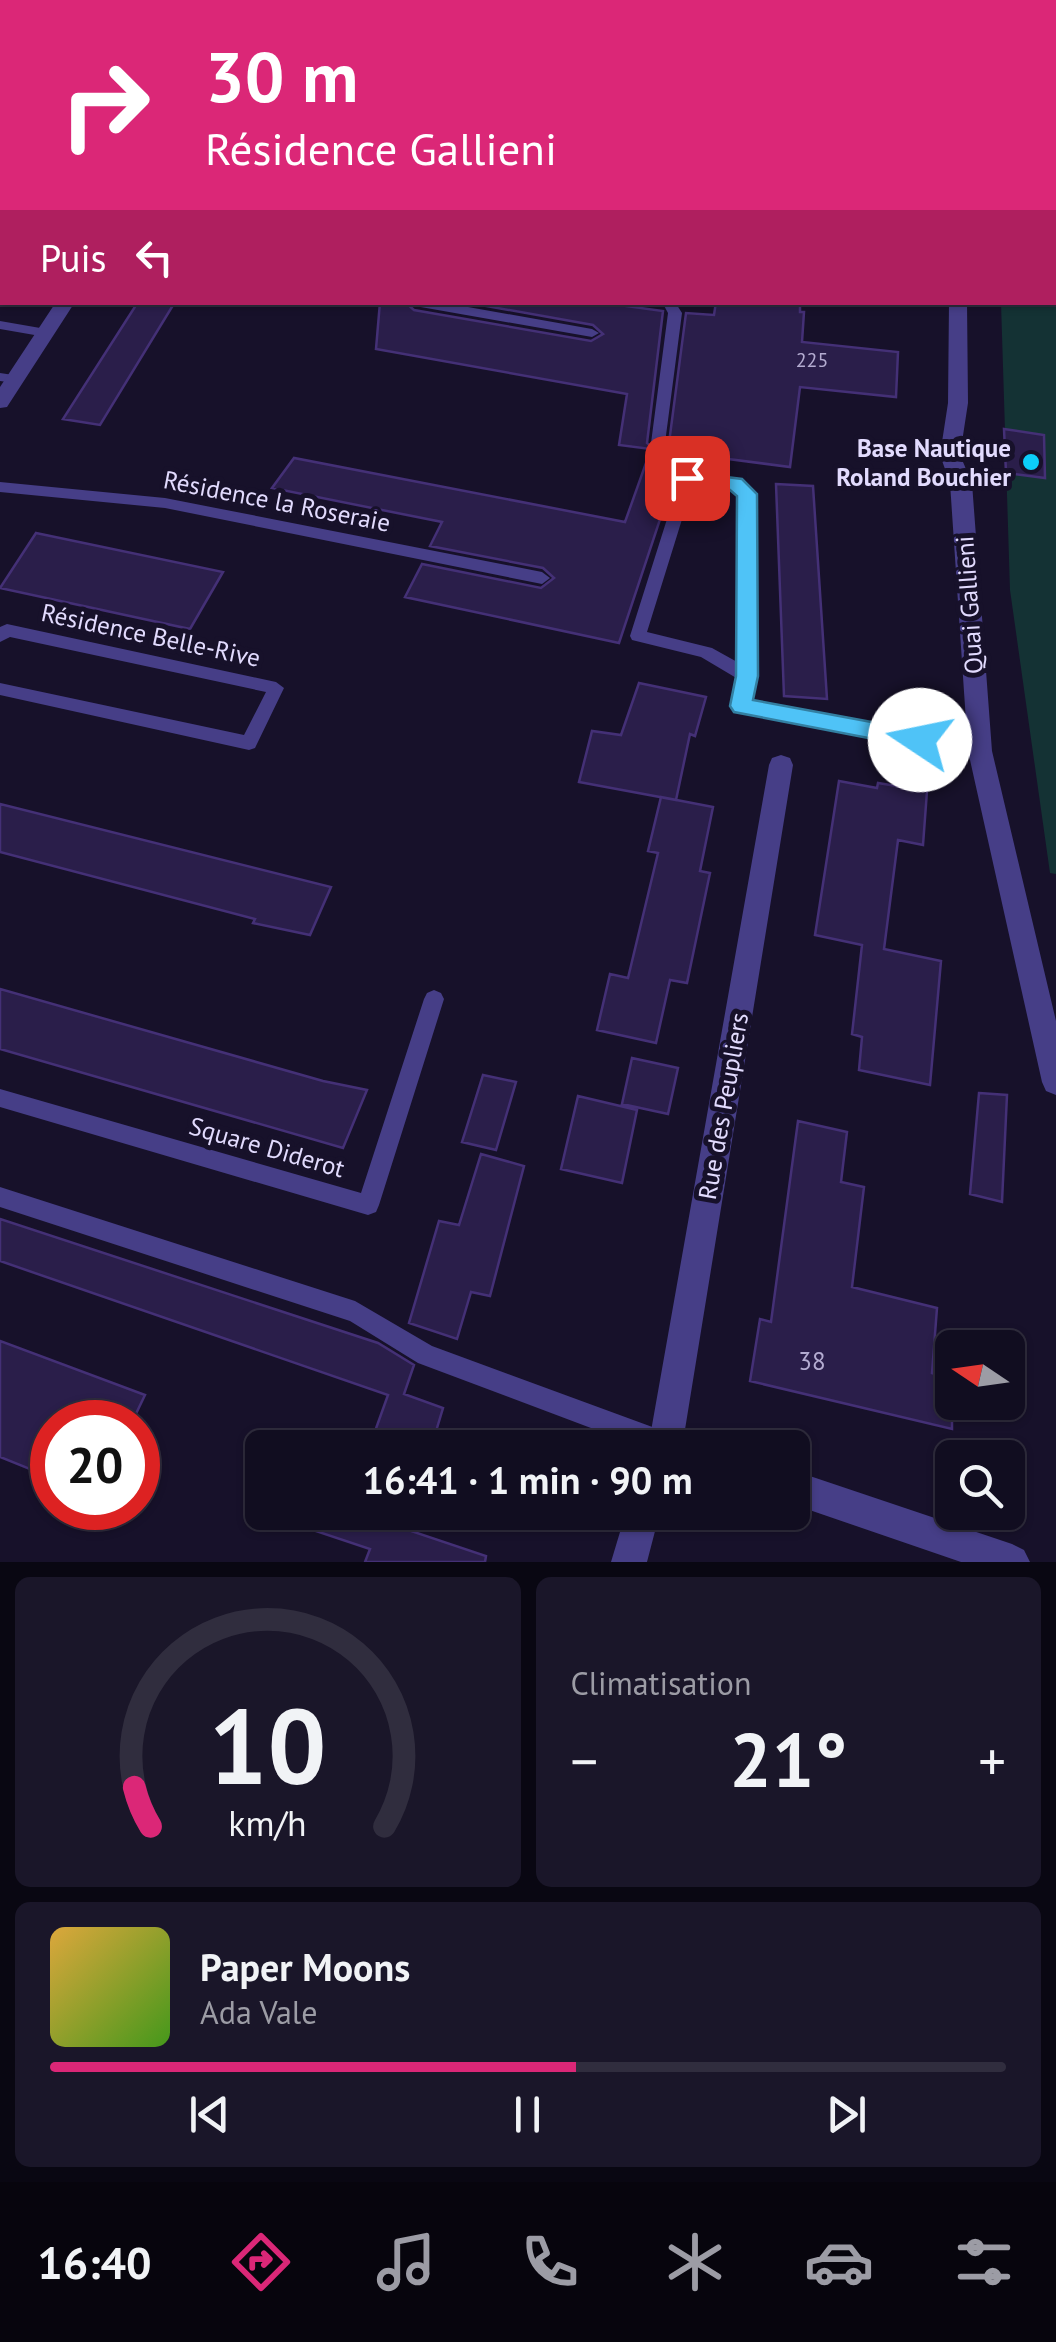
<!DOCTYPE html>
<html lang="fr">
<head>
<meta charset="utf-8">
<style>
  body { margin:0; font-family:"PT Sans",sans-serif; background:#1a1629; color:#f1f3f6; height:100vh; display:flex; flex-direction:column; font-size:38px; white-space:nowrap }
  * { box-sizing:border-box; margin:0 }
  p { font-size:32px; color:#9c9ca5 }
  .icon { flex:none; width:55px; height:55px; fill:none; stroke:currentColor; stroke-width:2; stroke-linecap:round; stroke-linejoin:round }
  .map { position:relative; height:1562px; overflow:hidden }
  .side { display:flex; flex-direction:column; gap:15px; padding:15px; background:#090712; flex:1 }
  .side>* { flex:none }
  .banner { position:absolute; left:0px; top:0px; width:1058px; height:305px; box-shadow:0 2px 8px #0004,0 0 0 2px #302d3e; background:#db2777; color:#fff; overflow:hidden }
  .needle { width:65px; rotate:283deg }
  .fabs { position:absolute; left:935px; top:1330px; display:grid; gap:20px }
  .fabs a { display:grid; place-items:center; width:90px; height:90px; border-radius:15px; background:#110d20; box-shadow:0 2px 8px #0004,0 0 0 2px #302d3e; font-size:50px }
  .speed { position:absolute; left:30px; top:1400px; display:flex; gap:20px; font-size:50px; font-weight:700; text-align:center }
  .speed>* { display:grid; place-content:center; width:130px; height:130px; border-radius:50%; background:#110d20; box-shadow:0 2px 8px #0004,0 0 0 2px #302d3e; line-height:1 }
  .speed .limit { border:15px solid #d22; background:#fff; color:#111 }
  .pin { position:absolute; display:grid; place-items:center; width:85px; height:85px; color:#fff; margin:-42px; border-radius:20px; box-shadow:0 5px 15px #0006 }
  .me { position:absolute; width:110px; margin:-55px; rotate:281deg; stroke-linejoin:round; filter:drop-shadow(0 0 8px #0008) }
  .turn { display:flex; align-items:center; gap:35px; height:210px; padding:0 40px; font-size:45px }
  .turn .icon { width:130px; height:130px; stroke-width:2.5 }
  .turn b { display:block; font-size:70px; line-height:85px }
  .then { display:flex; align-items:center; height:95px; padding:0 40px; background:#0003; gap:20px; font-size:38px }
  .big { font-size:75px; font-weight:700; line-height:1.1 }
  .side .widget { flex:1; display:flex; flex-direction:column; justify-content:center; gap:15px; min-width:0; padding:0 35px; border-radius:15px; background:#1a1629 }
  .side .dial { align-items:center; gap:0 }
  .dial svg { height:260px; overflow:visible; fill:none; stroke:#302d3e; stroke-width:7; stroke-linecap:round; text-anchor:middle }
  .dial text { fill:#f1f3f6; stroke:none }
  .song { display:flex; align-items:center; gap:30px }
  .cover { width:120px; height:120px; border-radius:15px; background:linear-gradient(135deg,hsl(40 70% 55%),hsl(100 70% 35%)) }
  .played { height:10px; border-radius:5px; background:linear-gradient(90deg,#db2777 55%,#302d3e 55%) }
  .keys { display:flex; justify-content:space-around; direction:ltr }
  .heat { display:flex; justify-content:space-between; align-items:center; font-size:55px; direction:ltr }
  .side .tiles { flex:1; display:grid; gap:15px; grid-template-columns:1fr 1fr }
  .widget:last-child { grid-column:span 2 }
  .trip { position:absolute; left:245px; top:1430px; width:565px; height:100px; border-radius:15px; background:#110d20; box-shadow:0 2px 8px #0004,0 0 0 2px #302d3e; font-weight:700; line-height:100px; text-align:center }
  .menu { display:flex; height:160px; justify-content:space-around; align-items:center; background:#07050d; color:#9c9ca5 }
  .menu .icon { width:70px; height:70px }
  .menu .current { color:#db2777 }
  .menu b { font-size:45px; color:#f1f3f6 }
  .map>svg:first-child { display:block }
</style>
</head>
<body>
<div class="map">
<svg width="1056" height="1562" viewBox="0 0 1056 1562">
  <rect width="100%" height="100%" fill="#17112a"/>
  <path fill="#143234" d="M121,0h871l-842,2z
    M1056,129v745l-6,-1 -40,-283 -9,-287 54,-1z"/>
  <path fill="#2a1e4a" stroke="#443076" stroke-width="2.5" d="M138,302h37l-75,123 -37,-6z
    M380,302h25l9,8 177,31 12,-7 -10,-9 -129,-23h133l66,9 -16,132 11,9 11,-9 17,-130 28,2 2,-13h84v10h4l-2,30 96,10 -2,45 -96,-10 -10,80 -108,-14 -63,190 -214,-46 17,-33 119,24 13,-10 -11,-10 -113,-22 12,-24 -170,-34 22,-30 331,64 26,-73 -32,-4 8,-51 -251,-45z
    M1004,429l40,6 1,43 -39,-5z
    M776,484l37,2 14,213 -43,-3z
    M36,533l187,39 -33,57 -190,-41z
    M639,683l67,14 -11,39 -5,-2 -14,66 -97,-18 13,-51 29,4z
    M839,781l38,7 1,-5 49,8 -4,54 -25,-5 -14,109 57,12 -11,124 -71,-15 3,-33 -10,-3 10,-89 -47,-10z
    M661,797l52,10 -13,64 10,2 -23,110 -17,-3 -14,63 -59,-13 13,-56 18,4 30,-125 -10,-2z
    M0,804l331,83 -21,48 -57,-12 2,-4 -255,-67z
    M0,989l323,92 44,9 -24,58 -343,-99z
    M632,1058l46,10 -10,46 -46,-10z
    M483,1075l33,7 -20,68 -34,-8z
    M979,1093l28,2 -5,107 -32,-8z
    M578,1096l59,14 -15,73 -61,-14z
    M798,1121l49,11 -6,50 23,5 -12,100 85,21 -5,65 20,6v50l-202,-48 10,-62 11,3z
    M481,1154l43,12 -34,130 -19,-4 -14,47 -48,-16 30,-102 20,4z
    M0,1219l378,124 36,22 -10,29 39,14 -12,40h-62l19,-53 -388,-134z
    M0,1341l145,54 -13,27h-80v56l-52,-21z
    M281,1512h129l-5,17 81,27 -1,6h-120l5,-13 -90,-30z"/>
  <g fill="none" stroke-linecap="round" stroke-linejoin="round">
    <path fill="#463e87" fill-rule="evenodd" d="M0,222l2,1v8l-2,-1z
      M1055,291h1v16l-7,-5h6z
      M409,302h31l152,27 7,4 -7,4 -177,-31z
      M662,302h13l7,11 -17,130 -7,5 -7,-5 17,-130z
      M0,321l46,8 7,4 -7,4 -46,-8z
      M0,373l20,3 2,3 -7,4 -15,-2z
      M687,473l54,7 13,14 1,182 -5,25 230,43 6,2 3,5 -3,5 -6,2 -245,-47 -2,-5 5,-27 -37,-22 -69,-17 -2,-4 50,-158zM693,484l39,4 8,8 -1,167 -27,-15 -65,-16z
      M0,482l165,16 377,74 8,6 -8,6 -377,-76 -165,-16z
      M7,624l269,58 8,6 -29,60 -6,2 -249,-55v-12l244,52 22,-43 -256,-55 -10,5v-15z
      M434,990l7,3 3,6 -65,206 -3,7 -8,3 -368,-108v-18l361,104 63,-194 3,-6z
      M0,1187l355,114 77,45 234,86 8,4 4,8 -2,4h-32l-226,-85 -68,-42 -350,-114z"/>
    <path fill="#463e87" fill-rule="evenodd" d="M1003,0h14v2h-14z
      M0,66h2v10h-2z
      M56,302h19l-68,105 -7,1v-21z
      M949,302h18l1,101 -8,52 12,28 20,268 64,270v74l-10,-4 -4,-9 -74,-331 -18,-268 -10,-28 8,-52z
      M781,755l9,3 3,7 -111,683h-34l121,-683 3,-7z
      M792,1470l220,74 12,6 6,12h-69l-169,-58z
      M626,1512h34l-13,50h-36z"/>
    <g stroke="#0ccef9" stroke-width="8">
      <path id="rail" d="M0,0l20,2
        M60,0l27,2"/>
    </g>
    <use href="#rail" stroke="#17112a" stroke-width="5" stroke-dasharray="15" stroke-linecap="butt"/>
  </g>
  <path fill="#4fc3f7" stroke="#337fa1" stroke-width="2.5" d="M687,472l55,7 15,15 1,182 -5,24 167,31 11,9 -3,6 -8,2 -186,-36 -4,-6 6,-30 1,-180 -7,-6 -50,-7 -2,-5z"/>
  <circle fill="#0ccef9" stroke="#17112a" stroke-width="4" cx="1031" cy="462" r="10"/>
  <g text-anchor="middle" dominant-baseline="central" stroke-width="10" stroke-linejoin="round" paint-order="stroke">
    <g font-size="20" fill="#b4acd1">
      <text x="812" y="360">225</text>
    </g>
    <g font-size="25" font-weight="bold" fill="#e2dbfe" stroke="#17112a" text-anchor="end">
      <text x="1011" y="448">Base Nautique<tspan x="1011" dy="29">Roland Bouchier</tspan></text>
    </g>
    <g font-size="25" fill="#e2dbfe" stroke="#17112a">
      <text transform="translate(277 501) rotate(11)">Résidence la Roseraie</text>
      <text transform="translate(969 605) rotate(-94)">Quai Gallieni</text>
      <text transform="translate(151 635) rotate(12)">Résidence Belle-Rive</text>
      <text transform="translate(723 1106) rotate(-80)">Rue des Peupliers</text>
      <text transform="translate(267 1147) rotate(16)">Square Diderot</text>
    </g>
    <g font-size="25" fill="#b4acd1">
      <text x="812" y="1361">38</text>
    </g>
  </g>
</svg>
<div class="fabs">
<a><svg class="needle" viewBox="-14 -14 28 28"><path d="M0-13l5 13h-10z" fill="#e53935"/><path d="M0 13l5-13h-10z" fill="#9c9ca5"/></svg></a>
<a><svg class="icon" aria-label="search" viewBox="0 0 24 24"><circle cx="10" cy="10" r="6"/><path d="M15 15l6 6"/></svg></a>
</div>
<div class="speed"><div class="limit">20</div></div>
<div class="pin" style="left:687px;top:478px;background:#d93025"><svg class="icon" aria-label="arrive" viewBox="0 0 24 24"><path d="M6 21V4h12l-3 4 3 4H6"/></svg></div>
<svg class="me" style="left:920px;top:740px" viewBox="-20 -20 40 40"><circle r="19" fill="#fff"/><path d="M0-13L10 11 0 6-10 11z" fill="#4fc3f7"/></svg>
<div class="trip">16:41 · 1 min · 90 m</div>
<div class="banner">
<div class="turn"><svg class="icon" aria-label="right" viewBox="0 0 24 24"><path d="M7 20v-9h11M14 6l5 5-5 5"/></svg><div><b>30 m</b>Résidence Gallieni</div></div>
<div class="then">Puis<svg class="icon" aria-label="left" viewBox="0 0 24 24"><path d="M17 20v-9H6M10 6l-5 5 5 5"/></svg></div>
</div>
</div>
<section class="side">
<div class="tiles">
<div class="widget dial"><svg viewBox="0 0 100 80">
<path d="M14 69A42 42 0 1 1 86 69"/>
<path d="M14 69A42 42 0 0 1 9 57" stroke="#db2777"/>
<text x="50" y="56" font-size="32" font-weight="700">10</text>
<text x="50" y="72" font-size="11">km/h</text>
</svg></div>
<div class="widget"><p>Climatisation</p>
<div class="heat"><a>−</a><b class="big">21°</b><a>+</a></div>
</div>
<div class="widget">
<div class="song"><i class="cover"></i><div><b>Paper Moons</b><p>Ada Vale</p></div></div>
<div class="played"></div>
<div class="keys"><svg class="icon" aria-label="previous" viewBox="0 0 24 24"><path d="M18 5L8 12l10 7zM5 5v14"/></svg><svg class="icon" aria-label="pause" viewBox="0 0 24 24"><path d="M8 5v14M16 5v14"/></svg><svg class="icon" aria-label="next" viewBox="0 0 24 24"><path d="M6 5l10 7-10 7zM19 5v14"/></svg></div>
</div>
</div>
</section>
<nav class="menu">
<b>16:40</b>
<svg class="icon current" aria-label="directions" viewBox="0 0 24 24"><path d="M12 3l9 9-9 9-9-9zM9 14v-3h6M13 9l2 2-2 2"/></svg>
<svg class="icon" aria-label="music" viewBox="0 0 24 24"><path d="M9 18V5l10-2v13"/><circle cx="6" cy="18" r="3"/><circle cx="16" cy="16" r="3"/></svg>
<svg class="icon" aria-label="phone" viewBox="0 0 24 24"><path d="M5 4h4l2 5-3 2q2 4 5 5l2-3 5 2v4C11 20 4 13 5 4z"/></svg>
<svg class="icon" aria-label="climate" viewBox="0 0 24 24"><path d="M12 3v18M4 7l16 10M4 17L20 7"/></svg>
<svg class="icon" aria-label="car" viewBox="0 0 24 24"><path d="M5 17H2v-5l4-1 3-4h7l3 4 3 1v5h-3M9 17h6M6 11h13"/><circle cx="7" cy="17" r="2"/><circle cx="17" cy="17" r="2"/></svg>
<svg class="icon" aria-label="filters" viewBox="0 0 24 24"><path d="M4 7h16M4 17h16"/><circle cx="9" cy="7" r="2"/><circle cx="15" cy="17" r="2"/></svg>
</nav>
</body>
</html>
